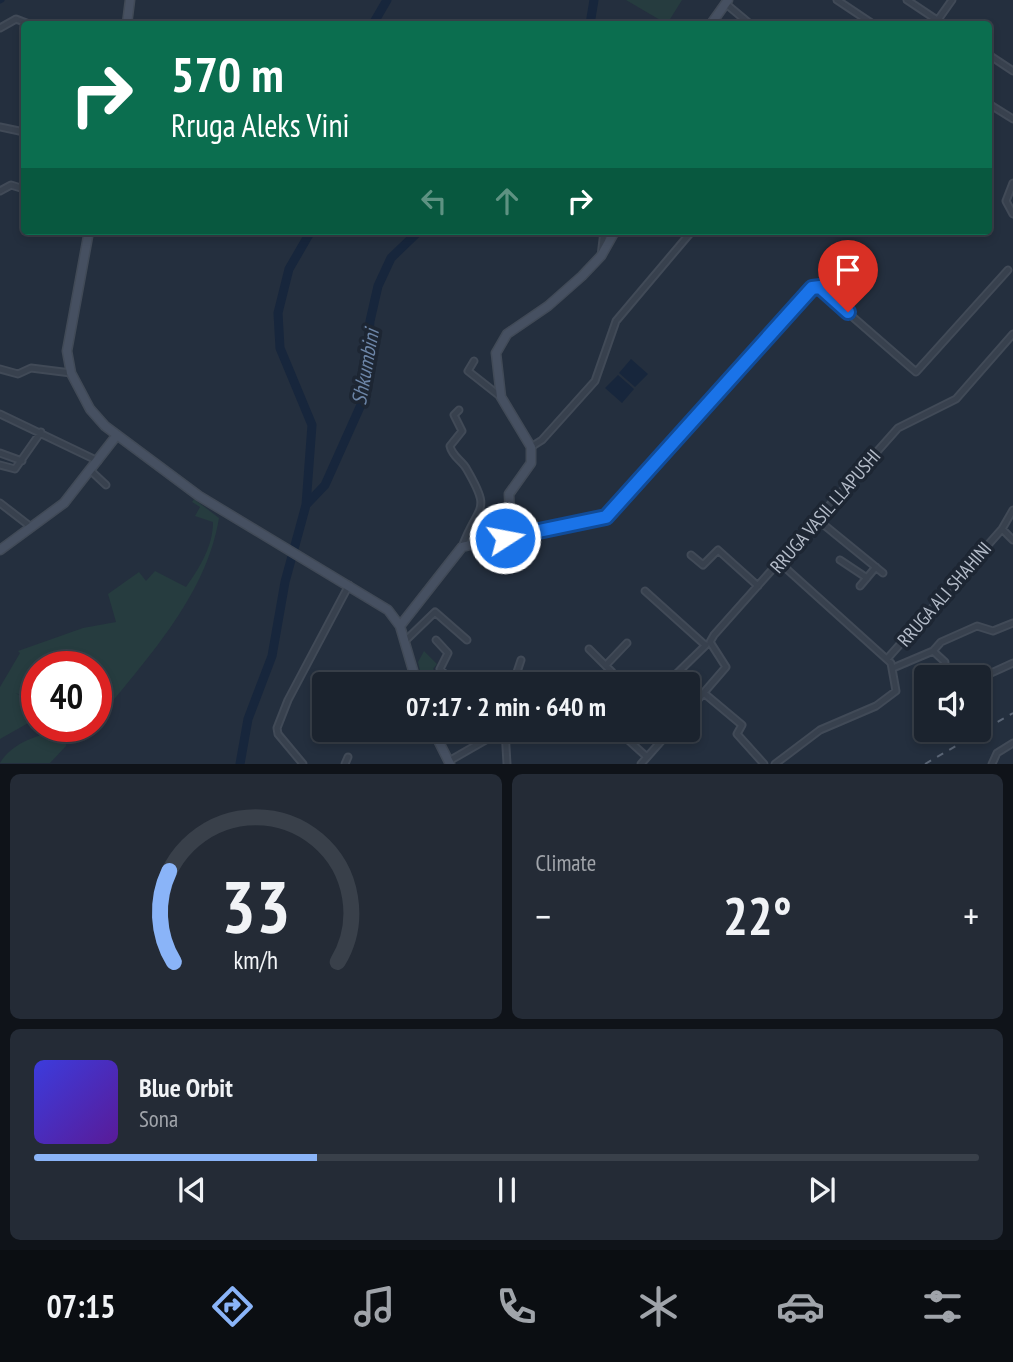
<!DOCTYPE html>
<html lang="en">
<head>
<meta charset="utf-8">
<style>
  body { margin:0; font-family:"PT Sans Narrow",sans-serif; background:#242b36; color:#f1f3f6; height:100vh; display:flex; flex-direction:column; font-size:26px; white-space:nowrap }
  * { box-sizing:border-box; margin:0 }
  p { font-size:23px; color:#a0a4aa }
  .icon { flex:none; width:38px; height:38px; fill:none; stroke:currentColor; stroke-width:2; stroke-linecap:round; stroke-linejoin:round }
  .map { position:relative; height:764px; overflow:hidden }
  .side { display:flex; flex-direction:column; gap:10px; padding:10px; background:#0f1319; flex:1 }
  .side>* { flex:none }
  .guide { position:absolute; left:21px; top:21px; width:971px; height:214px; border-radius:7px; box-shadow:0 4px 10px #0003,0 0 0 2px #39404a; background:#0b6e4f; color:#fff; overflow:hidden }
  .buttons { position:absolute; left:914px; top:665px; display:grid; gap:14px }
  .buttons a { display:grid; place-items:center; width:77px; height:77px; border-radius:7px; background:#1b232e; box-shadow:0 4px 10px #0003,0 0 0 2px #39404a; font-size:35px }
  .speed { position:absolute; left:21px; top:651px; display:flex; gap:14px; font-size:35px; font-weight:700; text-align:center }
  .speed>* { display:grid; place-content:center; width:91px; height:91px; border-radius:50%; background:#1b232e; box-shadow:0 4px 10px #0003,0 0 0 2px #39404a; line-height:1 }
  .speed .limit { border:10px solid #d22; background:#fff; color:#111 }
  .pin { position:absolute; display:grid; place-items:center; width:60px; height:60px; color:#fff; margin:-72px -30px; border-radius:50% 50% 50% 0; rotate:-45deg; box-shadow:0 0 7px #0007 }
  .pin .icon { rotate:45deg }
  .me { position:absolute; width:77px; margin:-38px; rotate:79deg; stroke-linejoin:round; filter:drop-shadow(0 0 5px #0008) }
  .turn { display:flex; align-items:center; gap:24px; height:147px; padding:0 35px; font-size:32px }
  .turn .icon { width:91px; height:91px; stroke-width:2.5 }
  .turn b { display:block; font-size:49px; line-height:60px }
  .lanes { display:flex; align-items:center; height:66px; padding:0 35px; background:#0003; justify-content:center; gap:35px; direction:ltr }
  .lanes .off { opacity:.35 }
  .big { font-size:52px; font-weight:600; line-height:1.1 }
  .side .widget { flex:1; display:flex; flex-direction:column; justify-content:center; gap:10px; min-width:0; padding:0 24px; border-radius:10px; background:#242b36 }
  .side .dial { align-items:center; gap:0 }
  .dial svg { height:182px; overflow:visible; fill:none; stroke:#39404a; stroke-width:7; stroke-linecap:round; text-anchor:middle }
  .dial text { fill:#f1f3f6; stroke:none }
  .song { display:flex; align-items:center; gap:21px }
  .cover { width:84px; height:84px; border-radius:10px; background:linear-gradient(135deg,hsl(240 70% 55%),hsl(270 70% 35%)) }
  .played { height:7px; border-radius:4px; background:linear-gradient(90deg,#8ab4f8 30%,#39404a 30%) }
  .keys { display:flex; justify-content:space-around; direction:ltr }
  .heat { display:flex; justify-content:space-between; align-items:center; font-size:38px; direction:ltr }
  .side .tiles { flex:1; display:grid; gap:10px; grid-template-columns:1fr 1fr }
  .widget:last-child { grid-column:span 2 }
  .trip { position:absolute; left:312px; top:672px; width:388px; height:70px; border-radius:7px; background:#1b232e; box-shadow:0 4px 10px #0003,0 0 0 2px #39404a; font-weight:600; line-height:70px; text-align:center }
  .tabs { display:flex; height:112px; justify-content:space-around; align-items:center; background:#0b0e12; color:#a0a4aa }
  .tabs .icon { width:49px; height:49px }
  .tabs .selected { color:#8ab4f8 }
  .tabs b { font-size:32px; color:#f1f3f6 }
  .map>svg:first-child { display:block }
</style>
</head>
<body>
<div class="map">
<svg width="1013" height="764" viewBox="0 0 1013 764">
  <rect width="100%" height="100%" fill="#242f3e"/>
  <path fill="#263c3f" d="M626,0h56l-15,24z
    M194,499l25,19c-13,80 -75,143 -123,204l3,-30h-3v-25h-59v33l-22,-7 22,10v15l-37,21v-52l20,-34 -2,-2 65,-23 33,-6 -8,-28 31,-22 7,9 9,-10 31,16c14,-20 27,-41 27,-65l-18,-6 5,-9 -8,-5z
    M424,651l13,13 -4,5 16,15h-26l-5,-22z
    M65,730l1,16 -16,17h-50c12,-21 42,-30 65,-33z"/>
  <path fill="#17263c" d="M631,359l17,15 -13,13 -16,-14z
    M618,375l16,14 -12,14 -17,-15z"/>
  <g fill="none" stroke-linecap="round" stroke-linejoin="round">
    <path stroke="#17263c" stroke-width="5" d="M0,1l2,-1"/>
    <path stroke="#17263c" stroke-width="9" d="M373,24l14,-24
      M590,24l4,-24
      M306,505l19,-20 39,-87 6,-77 8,-35 13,-28 28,-27
      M240,764l8,-45 24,-63 13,-74 21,-77 6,-80 -32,-77 -2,-35 11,-44 22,-38"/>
    <g stroke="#414a57" stroke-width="9">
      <path id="street" d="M837,0l36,24
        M907,0l36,24
        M725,3l25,21
        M935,24l17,-24
        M0,28l16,-9 13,5
        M989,55l24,16
        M989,104l24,15
        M0,127l24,5
        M1013,183l-7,18 7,13
        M0,191l11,-6 13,4
        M601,256l3,-25
        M474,361l-6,10 33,26
        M0,369l18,5 13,-6 40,5
        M459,410l-5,5 8,16 -12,15c2,10 11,14 16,22 27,46 12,35 -4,79
        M0,414l98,47
        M531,447l11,-7 53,-59 21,-60 76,-90
        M0,453l22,8
        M0,465l15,4 26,-37
        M90,470l16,15
        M0,503l31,24
        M818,520l65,53
        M1002,529l11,11
        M511,535l95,-18 210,-232 100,87 92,-102
        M691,555l12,10 15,-15 40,36
        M840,560l27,18
        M860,586l16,-19
        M645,591l60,54
        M436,640l12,13 -8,16 14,15
        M405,641l30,-29 32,28
        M589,649l23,23 -8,12
        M933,651l8,-9 36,-16 16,5 20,-8
        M887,659l115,-130 11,-19
        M607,664l20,-21
        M893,668l40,-17 12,11 -1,15
        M978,679l35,-16
        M513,684l8,-24
        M666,684l40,-39
        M705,694l37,31 -5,9 27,30
        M688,711l38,-44 -16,-25 4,-7 184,-207 58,-29 57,-65
        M505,730l2,34
        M617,730l30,27
        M449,761l54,-31
        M303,764l-25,-30 -1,-6 11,-28 61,-115
        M345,764l3,-7
        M641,764l30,-34
        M775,764l45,-34 56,-24 20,-15 -5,-28 -111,-100
        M992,764l5,-11 16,-10"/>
    </g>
    <g stroke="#414a57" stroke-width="11">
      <path id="secondary" d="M127,24l3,-24
        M711,24l17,-24
        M89,231l-22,120 4,22 19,36 15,17 94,70 189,114 12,16 17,58
        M0,550l64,-47 53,-68
        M400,626l62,-79 49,-12 -2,-41 22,-31v-16l-30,-50 -5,-44 11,-19 41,-28 34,-30 19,-20 14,-25
        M433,730l17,34"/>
    </g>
    <use href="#street" stroke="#38414e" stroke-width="5"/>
    <use href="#secondary" stroke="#465061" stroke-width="8"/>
    <path stroke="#5a6575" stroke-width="2" stroke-dasharray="7 7" stroke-linecap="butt" d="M925,764l88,-51"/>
  </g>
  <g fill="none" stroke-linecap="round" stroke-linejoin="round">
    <g stroke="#114b97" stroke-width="18">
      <path id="route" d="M505,538l101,-21 206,-229 8,-1 28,25"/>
    </g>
    <use href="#route" stroke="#1a73e8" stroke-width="12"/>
  </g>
  <g text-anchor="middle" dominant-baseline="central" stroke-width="7" stroke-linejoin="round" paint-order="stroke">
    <g font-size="19" fill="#b4bcc9" stroke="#1d2633">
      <text transform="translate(825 511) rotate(-49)">RRUGA VASIL LLAPUSHI</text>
      <text transform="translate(944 594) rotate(-49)">RRUGA ALI SHAHINI</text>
    </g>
    <g font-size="21" font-style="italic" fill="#6d86a8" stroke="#1d2633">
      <text transform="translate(365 367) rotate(-80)">Shkumbini</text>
    </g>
  </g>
</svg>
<div class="buttons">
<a><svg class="icon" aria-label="sound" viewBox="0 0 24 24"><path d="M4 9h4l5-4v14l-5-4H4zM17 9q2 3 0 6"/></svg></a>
</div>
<div class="speed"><div class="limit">40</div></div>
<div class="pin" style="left:848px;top:312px;background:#d93025"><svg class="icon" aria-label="arrive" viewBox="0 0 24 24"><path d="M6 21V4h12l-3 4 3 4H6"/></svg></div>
<svg class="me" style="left:505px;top:538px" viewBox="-20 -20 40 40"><circle r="17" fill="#1a73e8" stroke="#fff" stroke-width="3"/><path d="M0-11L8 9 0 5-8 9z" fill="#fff"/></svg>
<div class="trip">07:17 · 2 min · 640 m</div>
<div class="guide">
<div class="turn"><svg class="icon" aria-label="right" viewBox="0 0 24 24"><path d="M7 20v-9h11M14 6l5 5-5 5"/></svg><div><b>570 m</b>Rruga Aleks Vini</div></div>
<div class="lanes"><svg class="icon off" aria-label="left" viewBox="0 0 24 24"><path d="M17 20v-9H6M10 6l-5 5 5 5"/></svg><svg class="icon off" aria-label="ahead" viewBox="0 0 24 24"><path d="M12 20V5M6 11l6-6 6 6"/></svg><svg class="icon" aria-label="right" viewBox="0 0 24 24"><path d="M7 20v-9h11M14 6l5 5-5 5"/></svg></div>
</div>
</div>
<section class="side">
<div class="tiles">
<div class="widget dial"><svg viewBox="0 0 100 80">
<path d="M14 69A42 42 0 1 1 86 69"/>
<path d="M14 69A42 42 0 0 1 12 29" stroke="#8ab4f8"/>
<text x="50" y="56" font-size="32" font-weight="700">33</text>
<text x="50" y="72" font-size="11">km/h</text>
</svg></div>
<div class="widget"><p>Climate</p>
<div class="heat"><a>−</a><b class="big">22°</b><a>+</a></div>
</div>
<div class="widget">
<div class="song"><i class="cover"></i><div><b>Blue Orbit</b><p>Sona</p></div></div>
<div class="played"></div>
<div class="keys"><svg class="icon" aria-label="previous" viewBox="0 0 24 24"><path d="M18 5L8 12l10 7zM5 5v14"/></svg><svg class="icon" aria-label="pause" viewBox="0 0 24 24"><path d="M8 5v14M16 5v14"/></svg><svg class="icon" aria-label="next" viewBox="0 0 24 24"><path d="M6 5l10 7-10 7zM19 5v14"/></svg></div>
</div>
</div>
</section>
<nav class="tabs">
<b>07:15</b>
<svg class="icon selected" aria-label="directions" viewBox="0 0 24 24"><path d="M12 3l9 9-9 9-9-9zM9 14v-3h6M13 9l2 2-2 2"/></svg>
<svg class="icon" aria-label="music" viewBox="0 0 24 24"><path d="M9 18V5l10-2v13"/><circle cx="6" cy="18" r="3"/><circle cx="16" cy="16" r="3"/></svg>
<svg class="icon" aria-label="phone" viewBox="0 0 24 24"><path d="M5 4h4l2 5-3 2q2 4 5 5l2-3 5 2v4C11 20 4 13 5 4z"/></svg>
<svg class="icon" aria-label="climate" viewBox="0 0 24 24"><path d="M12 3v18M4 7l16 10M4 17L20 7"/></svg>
<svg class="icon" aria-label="car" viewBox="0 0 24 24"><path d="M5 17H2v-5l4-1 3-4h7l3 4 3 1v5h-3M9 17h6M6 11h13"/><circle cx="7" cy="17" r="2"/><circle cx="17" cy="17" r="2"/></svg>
<svg class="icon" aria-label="filters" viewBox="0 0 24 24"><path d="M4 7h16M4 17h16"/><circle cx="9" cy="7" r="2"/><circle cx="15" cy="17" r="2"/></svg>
</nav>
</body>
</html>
